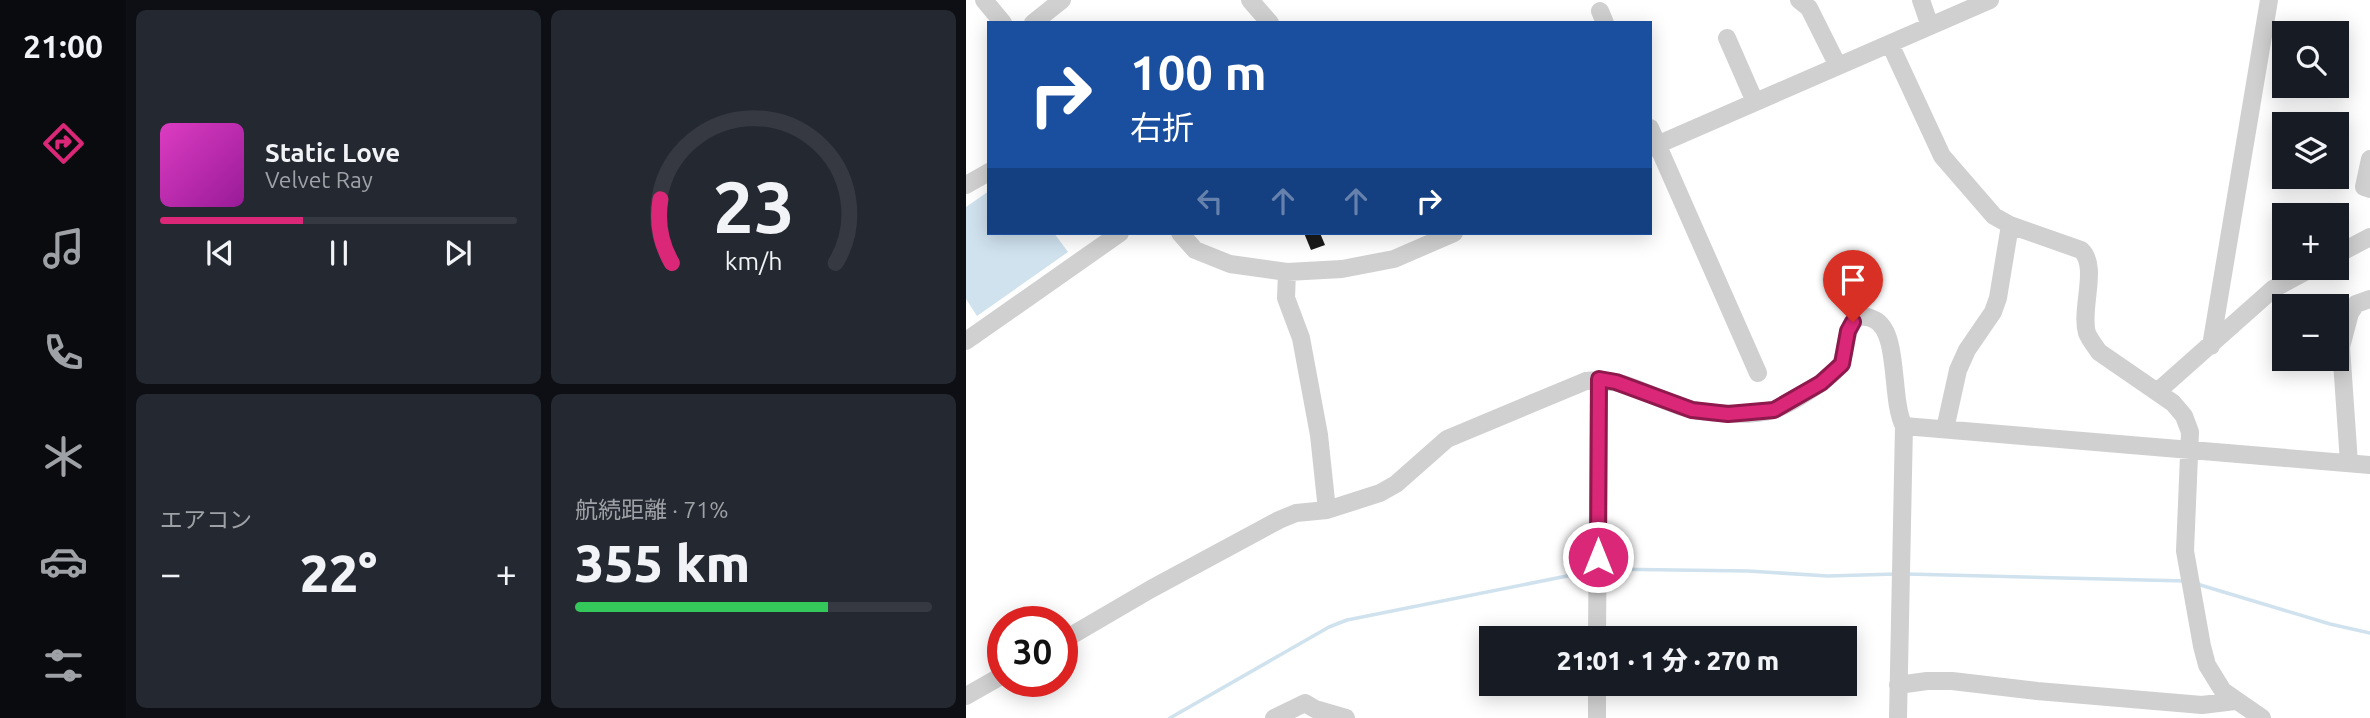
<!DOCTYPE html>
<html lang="ja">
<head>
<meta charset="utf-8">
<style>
  body { margin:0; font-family:Ubuntu,"Noto Sans JP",sans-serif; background:#242831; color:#f1f3f6; height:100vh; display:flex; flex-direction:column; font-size:26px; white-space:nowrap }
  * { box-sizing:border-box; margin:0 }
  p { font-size:23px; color:#9ea1a6 }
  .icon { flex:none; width:38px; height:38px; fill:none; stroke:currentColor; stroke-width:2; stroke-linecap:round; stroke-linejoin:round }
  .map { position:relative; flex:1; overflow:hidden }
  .details { display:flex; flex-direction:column; gap:10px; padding:10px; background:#0d0f14; width:840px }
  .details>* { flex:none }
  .guide { position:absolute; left:21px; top:21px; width:665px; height:214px; border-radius:0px; box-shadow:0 4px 18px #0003; background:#1a4fa0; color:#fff; overflow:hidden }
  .controls { position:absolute; left:1306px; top:21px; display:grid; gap:14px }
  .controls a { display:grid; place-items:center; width:77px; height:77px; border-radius:0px; background:#171b24; box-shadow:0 4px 18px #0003; font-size:35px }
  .speed { position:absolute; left:21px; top:606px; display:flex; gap:14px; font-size:35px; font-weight:700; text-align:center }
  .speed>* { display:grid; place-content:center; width:91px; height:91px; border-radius:50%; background:#171b24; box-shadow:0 4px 18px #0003; line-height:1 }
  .speed .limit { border:10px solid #d22; background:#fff; color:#111 }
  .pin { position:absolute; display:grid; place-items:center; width:60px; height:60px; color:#fff; margin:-72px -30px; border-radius:50% 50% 50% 0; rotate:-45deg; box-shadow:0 0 7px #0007 }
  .pin .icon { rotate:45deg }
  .me { position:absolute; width:77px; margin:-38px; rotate:0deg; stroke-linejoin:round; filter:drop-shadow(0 0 5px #0008) }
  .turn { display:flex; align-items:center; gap:24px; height:147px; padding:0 28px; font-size:32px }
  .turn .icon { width:91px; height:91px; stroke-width:2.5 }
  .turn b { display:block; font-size:49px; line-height:60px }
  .lanes { display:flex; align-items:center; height:66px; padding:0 28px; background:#0003; justify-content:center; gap:35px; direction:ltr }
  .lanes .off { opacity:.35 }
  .big { font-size:52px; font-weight:800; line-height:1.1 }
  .details .widget { flex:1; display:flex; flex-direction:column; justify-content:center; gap:10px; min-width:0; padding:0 24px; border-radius:10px; background:#242831 }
  .details .dial { align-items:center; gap:0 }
  .dial svg { height:182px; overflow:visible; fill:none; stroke:#363941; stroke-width:7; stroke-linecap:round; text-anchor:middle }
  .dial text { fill:#f1f3f6; stroke:none }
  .song { display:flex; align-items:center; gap:21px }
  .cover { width:84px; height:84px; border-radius:10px; background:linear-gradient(135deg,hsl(310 70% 55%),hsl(300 70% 35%)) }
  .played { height:7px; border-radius:4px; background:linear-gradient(90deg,#db2777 40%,#363941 40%) }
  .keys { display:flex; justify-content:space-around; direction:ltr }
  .heat { display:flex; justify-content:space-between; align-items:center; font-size:38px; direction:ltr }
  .charge { height:10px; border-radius:5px; background:linear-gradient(90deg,#34c759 71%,#363941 0) }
  .details .tiles { flex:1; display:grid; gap:10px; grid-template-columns:repeat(2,1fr) }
  .trip { position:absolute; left:513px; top:626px; width:378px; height:70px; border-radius:0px; background:#171b24; box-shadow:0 4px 18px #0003; font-weight:800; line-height:70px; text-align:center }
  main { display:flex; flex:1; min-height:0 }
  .tab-bar { display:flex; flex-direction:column; width:126px; justify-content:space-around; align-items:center; background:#090b0e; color:#9ea1a6 }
  .tab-bar .icon { width:49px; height:49px }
  .tab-bar .on { color:#db2777 }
  .tab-bar b { font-size:32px; color:#f1f3f6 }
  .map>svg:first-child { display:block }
</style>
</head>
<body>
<main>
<nav class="tab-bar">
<b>21:00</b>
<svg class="icon on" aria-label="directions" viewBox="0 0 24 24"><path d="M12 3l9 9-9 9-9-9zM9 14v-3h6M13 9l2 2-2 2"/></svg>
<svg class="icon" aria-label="music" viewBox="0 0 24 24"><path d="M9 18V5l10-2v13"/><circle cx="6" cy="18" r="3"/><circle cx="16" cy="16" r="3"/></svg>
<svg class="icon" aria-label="phone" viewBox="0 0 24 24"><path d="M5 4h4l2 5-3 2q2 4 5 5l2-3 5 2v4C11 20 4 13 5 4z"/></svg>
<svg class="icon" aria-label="climate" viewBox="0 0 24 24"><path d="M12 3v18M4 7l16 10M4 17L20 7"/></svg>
<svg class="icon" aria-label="car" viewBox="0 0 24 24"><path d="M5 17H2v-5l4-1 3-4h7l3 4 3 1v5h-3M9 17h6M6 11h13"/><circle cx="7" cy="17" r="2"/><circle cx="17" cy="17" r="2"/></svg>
<svg class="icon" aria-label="filters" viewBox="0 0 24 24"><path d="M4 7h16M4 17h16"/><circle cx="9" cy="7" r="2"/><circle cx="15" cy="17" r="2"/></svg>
</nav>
<section class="details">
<div class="tiles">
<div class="widget">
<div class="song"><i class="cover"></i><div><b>Static Love</b><p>Velvet Ray</p></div></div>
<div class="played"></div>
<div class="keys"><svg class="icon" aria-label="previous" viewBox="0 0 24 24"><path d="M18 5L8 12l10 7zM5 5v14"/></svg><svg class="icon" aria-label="pause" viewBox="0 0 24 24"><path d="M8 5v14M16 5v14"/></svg><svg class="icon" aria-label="next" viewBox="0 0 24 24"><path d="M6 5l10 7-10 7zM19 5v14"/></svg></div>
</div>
<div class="widget dial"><svg viewBox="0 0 100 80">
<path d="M14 69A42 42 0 1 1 86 69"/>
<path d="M14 69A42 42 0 0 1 9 41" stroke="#db2777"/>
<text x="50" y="56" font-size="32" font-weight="700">23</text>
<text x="50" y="72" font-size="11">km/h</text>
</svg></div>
<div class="widget"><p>エアコン</p>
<div class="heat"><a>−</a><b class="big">22°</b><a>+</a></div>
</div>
<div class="widget"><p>航続距離 · 71%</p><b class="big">355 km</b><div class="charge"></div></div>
</div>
</section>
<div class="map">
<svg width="1404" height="718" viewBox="0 0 1404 718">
  <rect width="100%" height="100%" fill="#fff"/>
  <path fill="#cfe2ee" d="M23,191v42h65l14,19 -91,64 -11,-17v-92z"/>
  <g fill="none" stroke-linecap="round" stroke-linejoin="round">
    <path stroke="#cfe2ee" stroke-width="3.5" d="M637,569l145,2 80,5 68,-2
      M941,574l279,7
      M1231,584l133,40 40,9
      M204,718l159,-91 18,-7 245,-49"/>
  </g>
  <path fill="#1a1a1a" d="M338,233h16l5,12 -14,5z"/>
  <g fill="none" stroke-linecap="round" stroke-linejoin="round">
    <path stroke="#d0d0d0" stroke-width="18" d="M18,0l19,23
      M284,0l20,23
      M833,0l10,8 29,58
      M955,0l9,26
      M634,11l5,12
      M67,23l29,-23
      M761,38l28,64
      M924,44l52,112 52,60 16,9 71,25c18,16 -1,59 6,83 3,7 8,13 12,19l74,51 11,13 6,16 -5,119 17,95 5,19 16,26 39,27
      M684,128l108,245
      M684,148l340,-148
      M1404,159l-6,28 6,2
      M0,185l23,-13
      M214,233l15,17 35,14 57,8 55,-3 52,-10 60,-26
      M1370,255l34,-18
      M321,272l-1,26 15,40 18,97 8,75
      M0,341l154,-108
      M1245,346l58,-346
      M1191,392l116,-103 39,-21
      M938,426l466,39
      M979,429l13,-59 9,-20 26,-38 5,-14 12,-73
      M1383,463l-8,-116 9,-34 6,-9 14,-5
      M631,639l2,-260
      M96,641l89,-52 128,-69 17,-7 31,-3 53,-17 16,-9 51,-45 139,-58c39,-6 70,21 107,29 22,4 59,6 80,0 17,-5 57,-31 67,-45 9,-13 2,-61 35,-45 25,13 15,80 29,106l-6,292
      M932,685l29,-4h25l85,10 165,14 33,-4
      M0,696l37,-21
      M308,718l31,-15 10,6 31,9
      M631,718v-34"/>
  </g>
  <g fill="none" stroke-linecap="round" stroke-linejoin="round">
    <g stroke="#8e194d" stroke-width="18">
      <path id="route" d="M632,557l1,-178 17,3 76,28 36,4 46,-4 47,-27 21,-19 6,-33 5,-9"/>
    </g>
    <use href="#route" stroke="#db2777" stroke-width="12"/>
  </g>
</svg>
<div class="controls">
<a><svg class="icon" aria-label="search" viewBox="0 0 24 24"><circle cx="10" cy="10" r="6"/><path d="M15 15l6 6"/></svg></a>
<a><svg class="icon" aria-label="layers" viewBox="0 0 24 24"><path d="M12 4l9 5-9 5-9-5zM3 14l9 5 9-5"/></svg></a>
<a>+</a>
<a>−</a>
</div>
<div class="speed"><div class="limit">30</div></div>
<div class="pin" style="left:887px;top:322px;background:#d93025"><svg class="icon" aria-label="arrive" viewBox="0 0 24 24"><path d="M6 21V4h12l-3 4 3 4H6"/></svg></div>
<svg class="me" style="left:632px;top:557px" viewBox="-20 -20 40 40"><circle r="17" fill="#db2777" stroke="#fff" stroke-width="3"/><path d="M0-11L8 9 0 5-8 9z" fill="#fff"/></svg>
<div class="trip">21:01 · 1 分 · 270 m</div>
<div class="guide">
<div class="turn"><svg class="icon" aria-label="right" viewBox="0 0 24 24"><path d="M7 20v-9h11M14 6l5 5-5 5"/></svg><div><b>100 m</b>右折</div></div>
<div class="lanes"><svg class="icon off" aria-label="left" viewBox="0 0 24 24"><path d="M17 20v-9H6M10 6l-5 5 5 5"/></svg><svg class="icon off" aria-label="ahead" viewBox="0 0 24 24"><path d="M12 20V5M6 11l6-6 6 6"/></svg><svg class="icon off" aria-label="ahead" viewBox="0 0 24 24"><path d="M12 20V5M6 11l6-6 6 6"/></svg><svg class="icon" aria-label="right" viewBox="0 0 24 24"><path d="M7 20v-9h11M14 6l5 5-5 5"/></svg></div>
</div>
</div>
</main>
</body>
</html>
